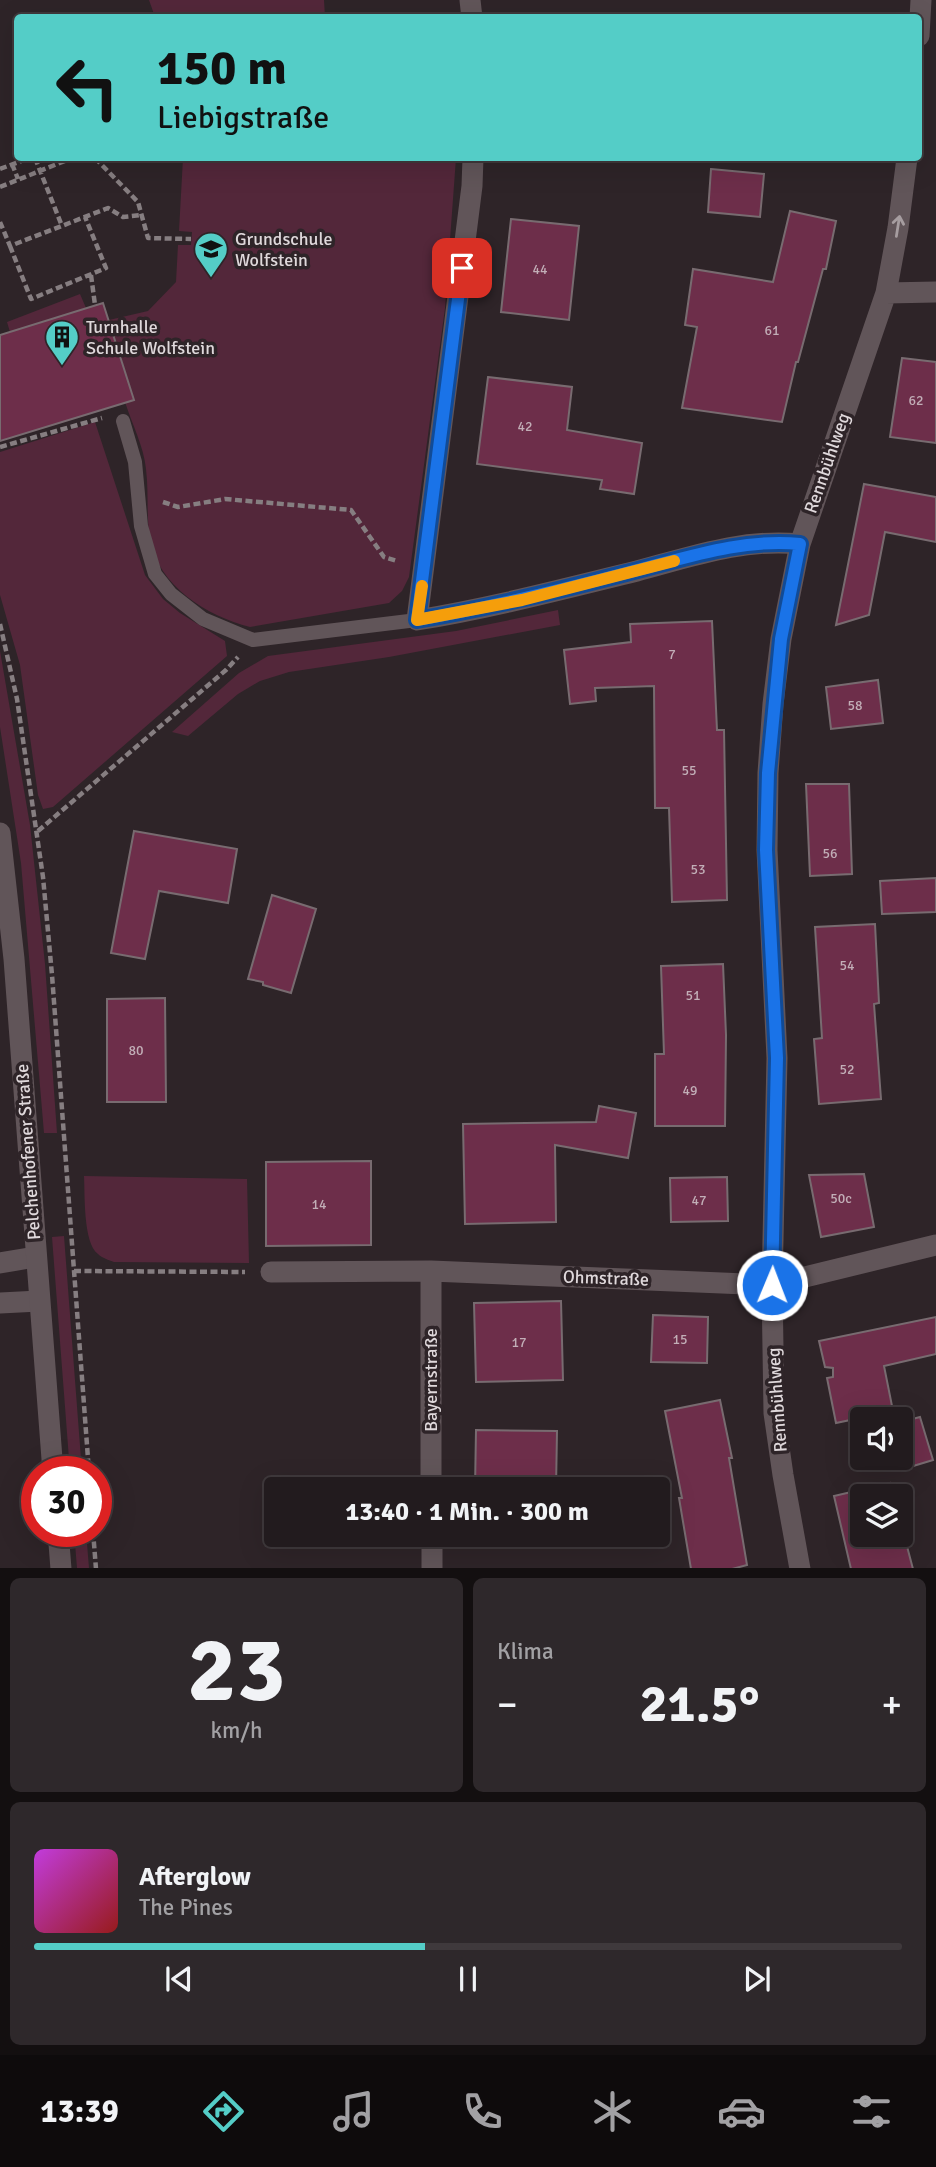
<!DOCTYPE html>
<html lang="de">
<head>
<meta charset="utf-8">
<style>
  body { margin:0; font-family:Signika,sans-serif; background:#2e282b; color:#f1f3f6; height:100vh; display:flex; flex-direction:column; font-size:26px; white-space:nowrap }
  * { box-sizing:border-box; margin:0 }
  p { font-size:23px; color:#a2a1a4 }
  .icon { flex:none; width:38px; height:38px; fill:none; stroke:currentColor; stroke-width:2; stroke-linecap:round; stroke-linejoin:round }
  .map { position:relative; height:1568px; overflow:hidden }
  .details { display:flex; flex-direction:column; gap:10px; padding:10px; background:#130f10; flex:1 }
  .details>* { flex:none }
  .guide { position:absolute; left:14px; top:14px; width:908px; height:147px; border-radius:7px; box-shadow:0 7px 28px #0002,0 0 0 2px #3f393c; background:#54cdc7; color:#111; overflow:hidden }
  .tools { position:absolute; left:850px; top:1407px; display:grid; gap:14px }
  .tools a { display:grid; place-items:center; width:63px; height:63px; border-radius:7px; background:#221b1e; box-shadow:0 7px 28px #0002,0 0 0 2px #3f393c; font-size:35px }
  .speed { position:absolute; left:21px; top:1456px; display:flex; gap:14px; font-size:35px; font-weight:700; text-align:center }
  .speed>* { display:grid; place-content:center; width:91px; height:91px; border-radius:50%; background:#221b1e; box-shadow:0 7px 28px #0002,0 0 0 2px #3f393c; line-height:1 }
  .speed .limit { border:10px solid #d22; background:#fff; color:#111 }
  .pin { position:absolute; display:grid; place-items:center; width:60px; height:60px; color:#fff; margin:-30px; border-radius:14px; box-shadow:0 4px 10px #0006 }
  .me { position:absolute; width:77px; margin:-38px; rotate:1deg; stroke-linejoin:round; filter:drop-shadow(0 0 5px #0008) }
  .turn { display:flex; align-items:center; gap:24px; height:147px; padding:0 28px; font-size:32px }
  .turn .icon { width:91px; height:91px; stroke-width:2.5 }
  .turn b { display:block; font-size:49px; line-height:60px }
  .big { font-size:52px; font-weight:700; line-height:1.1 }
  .details .card { flex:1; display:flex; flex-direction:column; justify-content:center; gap:10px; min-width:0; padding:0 24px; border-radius:10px; background:#2e282b }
  .details .dial { align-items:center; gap:0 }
  .dial b { font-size:91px; line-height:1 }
  .song { display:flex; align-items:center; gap:21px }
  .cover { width:84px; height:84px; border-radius:10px; background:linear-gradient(135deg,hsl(290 70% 55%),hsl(0 70% 35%)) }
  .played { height:7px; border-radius:4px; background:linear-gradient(90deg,#54cdc7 45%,#3f393c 45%) }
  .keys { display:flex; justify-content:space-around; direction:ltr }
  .heat { display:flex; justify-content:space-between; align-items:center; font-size:38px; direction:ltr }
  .details .tiles { flex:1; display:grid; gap:10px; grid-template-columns:1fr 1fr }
  .card:last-child { grid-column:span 2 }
  .trip { position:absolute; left:264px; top:1477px; width:406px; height:70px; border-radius:7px; background:#221b1e; box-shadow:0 7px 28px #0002,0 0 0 2px #3f393c; font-weight:700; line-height:70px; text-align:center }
  .menu { display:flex; height:112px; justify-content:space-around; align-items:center; background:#0e0b0c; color:#a2a1a4 }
  .menu .icon { width:49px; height:49px }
  .menu .selected { color:#54cdc7 }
  .menu b { font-size:32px; color:#f1f3f6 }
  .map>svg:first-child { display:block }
</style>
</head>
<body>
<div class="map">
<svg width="936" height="1569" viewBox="0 0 936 1569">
  <rect width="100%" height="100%" fill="#2e2428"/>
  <path fill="#53273a" d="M149,0h175l1,17h-170z
    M183,158h273l-11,150 -36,269 -7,14 -13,12 -139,24c-43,-11 -92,-41 -100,-88 -4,-23 -1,-46 -4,-70 -2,-22 -14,-45 -21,-67l9,-3 -25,-79 39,-9 28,-29 2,-37h13l1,-13 -13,-1z
    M80,294l6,14 -76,24 -3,-10z
    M95,422l50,153 18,24 17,14 45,28 2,15 -174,151 -10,2 -5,-14 -18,-130 -20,-70v-143z
    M558,610l2,15 -171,32 -100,15 -29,9 -22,13 -50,42 -16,-4 67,-59 29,-17 188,-25z
    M0,651l30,174 15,139 12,169h-13l-23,-270 -21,-136z
    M84,1176l163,3 2,84 -135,-1c-5,-2 -12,-4 -16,-8 -15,-11 -13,-60 -14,-78z
    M64,1236l18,236h-12l-18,-235z
    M74,1531h12l3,37h-12z"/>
  <path fill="#6d2e4a" stroke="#786b70" stroke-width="2" d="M711,169l53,5 -4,43 -52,-5z
    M790,211l46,10 -10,48h-3l-25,93h-2l-14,60 -100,-14 15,-81 -12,-2 8,-56 80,13z
    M511,219l68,7 -10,94 -68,-8z
    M103,303l31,97 -134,41v-106z
    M902,358l34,4v81l-46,-6z
    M488,377l84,10 -5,43 75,13 -8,51 -34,-5 2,-9 -125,-16z
    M864,484l72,13v45l-51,-10 -16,83 -33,10z
    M712,621l5,109h7l3,170 -55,2 -3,-94h-14l-1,-122 -59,2 1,13 -26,3 -6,-54 67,-8 -1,-18z
    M878,680l5,43 -52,6 -5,-42z
    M806,784h43l3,90 -42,2z
    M134,831l103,18 -9,54 -69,-12 -14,68 -34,-6z
    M936,878v34l-54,2 -2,-33z
    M272,895l44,14 -25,84 -28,-8v-3l-15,-3z
    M875,924l4,79 -5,1 7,95 -62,5 -5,-65 8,-1 -7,-111z
    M723,964l3,71 -1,91h-70v-72h9l-3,-88z
    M165,998l1,104h-59v-103z
    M599,1106l37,7 -8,45 -73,-13 1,77 -91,2 -2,-100 133,-2z
    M371,1161v84l-105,1v-84z
    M864,1174l10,53 -53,10 -12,-62z
    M727,1177l1,44 -57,1 -1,-44z
    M561,1301l2,79 -87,2 -2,-79z
    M653,1315l55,2 -1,46 -56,-1z
    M936,1317v37l-52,12 9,45 -57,12 -9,-45 6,-1v-9l-8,-1 -6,-26z
    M720,1400l12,58h-3l18,107 -15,4h-41l-12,-71h3l-17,-87z
    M920,1417l13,43 -33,10 -4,-12h5v-36z
    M476,1430l81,1 -1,58h-81z
    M890,1483l3,13h-30v39h38v-3l3,3 9,34h-62l-17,-73z"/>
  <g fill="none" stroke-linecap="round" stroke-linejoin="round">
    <path stroke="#867e81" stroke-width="4.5" stroke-dasharray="7 3.5" stroke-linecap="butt" d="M35,158l27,68
      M95,158l43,44 10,36 43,1
      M12,164l6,15
      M0,169l29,-11
      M0,187l72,-29
      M0,222l10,24 98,-38 15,9 18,-2
      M10,246l21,53 75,-31 -21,-51
      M91,275l4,30
      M0,447l102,-29
      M163,502l15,5 47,-8 126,11 33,47 13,4
      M0,624l17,75 26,178 9,98 37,497
      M38,831l188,-161 12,-13
      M74,1271l171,1
      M93,1531l3,38"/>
    <path stroke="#615559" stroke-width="14" d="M123,421l12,41 6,64 14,48 16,20 32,25 50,21 164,-20"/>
    <path stroke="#615559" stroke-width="21" d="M470,0l2,18
      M919,36l2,-36
      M473,158l-1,28 -55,434c74,-12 146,-31 220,-49 53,-14 107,-33 163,-27
      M886,293l50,-1
      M0,1263l35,-6
      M431,1271v218
      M271,1272l160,-1 341,14 164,-40
      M0,1303l39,-2
      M432,1535v34
      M800,1569l-17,-94 -9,-62 -2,-128 5,-227 -10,-208 1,-77 5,-69 8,-65 19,-95 86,-251 12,-65 9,-70"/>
    <path stroke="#615559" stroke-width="21" d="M0,833l14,126 39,513
      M58,1531l3,38"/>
  </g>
  <defs><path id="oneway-shaft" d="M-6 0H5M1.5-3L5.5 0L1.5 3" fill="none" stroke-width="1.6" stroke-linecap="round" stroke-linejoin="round" transform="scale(1.75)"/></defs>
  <use stroke="#a69da0" href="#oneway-shaft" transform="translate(898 226) rotate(-81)"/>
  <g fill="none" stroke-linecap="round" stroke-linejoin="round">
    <g stroke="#114b97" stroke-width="18">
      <path id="route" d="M462,268l-45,352c71,-12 140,-29 209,-47 57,-14 115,-35 174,-29l-19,95 -13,134 -2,77 11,208 -5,227"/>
    </g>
    <use href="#route" stroke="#1a73e8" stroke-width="12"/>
    <path stroke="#f59e0b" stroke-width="12" d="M422,586l-5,34 105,-20 152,-39"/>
  </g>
  <defs>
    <g id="school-pin" transform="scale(1.75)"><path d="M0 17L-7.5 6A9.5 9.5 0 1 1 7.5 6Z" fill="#54cdc7" stroke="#2e2428"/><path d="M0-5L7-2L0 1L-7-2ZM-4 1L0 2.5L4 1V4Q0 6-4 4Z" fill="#111"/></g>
    <g id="building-pin" transform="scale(1.75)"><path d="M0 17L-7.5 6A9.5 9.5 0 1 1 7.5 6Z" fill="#54cdc7" stroke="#2e2428"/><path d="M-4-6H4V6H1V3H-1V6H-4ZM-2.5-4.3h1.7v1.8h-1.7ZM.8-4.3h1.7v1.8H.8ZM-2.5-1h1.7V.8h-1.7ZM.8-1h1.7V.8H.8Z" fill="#111"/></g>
  </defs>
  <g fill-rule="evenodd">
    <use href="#school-pin" x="211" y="249"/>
    <use href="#building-pin" x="62" y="337"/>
  </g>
  <g text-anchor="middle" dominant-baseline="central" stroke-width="7" stroke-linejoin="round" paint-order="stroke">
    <g font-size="14" fill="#c2aeb7">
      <text x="540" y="269">44</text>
      <text x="772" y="330">61</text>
      <text x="916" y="400">62</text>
      <text x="525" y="426">42</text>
      <text x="672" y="654">7</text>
      <text x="855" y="705">58</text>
      <text x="689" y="770">55</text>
      <text x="830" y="853">56</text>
      <text x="698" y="869">53</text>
      <text x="847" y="965">54</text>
      <text x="693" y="995">51</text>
      <text x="136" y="1050">80</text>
      <text x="847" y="1069">52</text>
      <text x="690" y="1090">49</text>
      <text x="841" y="1198">50c</text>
      <text x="699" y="1200">47</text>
      <text x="319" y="1204">14</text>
      <text x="680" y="1339">15</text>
      <text x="519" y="1342">17</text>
    </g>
    <g font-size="18" fill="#dfd8db" stroke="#2e2428" text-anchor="start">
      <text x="235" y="239">Grundschule<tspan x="235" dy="21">Wolfstein</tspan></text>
      <text x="86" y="327">Turnhalle<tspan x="86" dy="21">Schule Wolfstein</tspan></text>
    </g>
    <g font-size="18" fill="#dfd8db" stroke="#2e2428">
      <text transform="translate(827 463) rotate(-71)">Rennbühlweg</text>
      <text transform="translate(28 1152) rotate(-94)">Pelchenhofener Straße</text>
      <text transform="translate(606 1278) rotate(2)">Ohmstraße</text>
      <text transform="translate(431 1380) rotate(-90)">Bayernstraße</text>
      <text transform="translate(777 1400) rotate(-94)">Rennbühlweg</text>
    </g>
  </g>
</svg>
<div class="tools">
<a><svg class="icon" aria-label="sound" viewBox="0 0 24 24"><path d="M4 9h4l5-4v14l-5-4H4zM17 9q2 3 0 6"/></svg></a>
<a><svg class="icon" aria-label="layers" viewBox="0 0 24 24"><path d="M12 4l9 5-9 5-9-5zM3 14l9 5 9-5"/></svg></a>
</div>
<div class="speed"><div class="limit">30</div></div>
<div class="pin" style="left:462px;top:268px;background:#d93025"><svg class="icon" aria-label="arrive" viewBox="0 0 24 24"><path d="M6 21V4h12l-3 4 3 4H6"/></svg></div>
<svg class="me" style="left:772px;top:1285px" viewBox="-20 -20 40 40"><circle r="17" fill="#1a73e8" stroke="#fff" stroke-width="3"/><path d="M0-11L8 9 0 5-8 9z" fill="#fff"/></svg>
<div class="trip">13:40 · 1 Min. · 300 m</div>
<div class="guide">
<div class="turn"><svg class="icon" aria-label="left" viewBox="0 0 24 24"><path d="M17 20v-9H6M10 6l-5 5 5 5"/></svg><div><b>150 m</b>Liebigstraße</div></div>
</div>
</div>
<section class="details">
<div class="tiles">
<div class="card dial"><b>23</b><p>km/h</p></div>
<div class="card"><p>Klima</p>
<div class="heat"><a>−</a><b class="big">21.5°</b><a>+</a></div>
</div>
<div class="card">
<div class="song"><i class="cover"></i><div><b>Afterglow</b><p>The Pines</p></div></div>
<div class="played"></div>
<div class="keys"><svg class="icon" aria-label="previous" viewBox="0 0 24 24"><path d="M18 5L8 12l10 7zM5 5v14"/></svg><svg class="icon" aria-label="pause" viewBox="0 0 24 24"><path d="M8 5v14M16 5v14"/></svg><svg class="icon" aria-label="next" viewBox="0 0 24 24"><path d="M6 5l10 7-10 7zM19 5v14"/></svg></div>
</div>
</div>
</section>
<nav class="menu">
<b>13:39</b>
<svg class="icon selected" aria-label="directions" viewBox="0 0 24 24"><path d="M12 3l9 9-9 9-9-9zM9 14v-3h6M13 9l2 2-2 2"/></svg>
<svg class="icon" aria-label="music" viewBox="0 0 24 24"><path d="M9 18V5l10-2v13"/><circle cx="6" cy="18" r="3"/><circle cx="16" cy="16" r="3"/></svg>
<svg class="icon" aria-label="phone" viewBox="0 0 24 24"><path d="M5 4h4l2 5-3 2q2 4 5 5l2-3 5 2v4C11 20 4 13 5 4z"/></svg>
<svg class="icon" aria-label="climate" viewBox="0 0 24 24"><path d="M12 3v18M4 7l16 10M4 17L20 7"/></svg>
<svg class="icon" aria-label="car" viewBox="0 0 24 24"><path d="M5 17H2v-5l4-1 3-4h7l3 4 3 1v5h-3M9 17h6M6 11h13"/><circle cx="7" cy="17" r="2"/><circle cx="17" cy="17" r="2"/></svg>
<svg class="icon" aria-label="filters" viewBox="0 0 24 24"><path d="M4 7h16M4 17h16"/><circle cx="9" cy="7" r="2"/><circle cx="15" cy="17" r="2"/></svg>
</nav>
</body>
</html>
